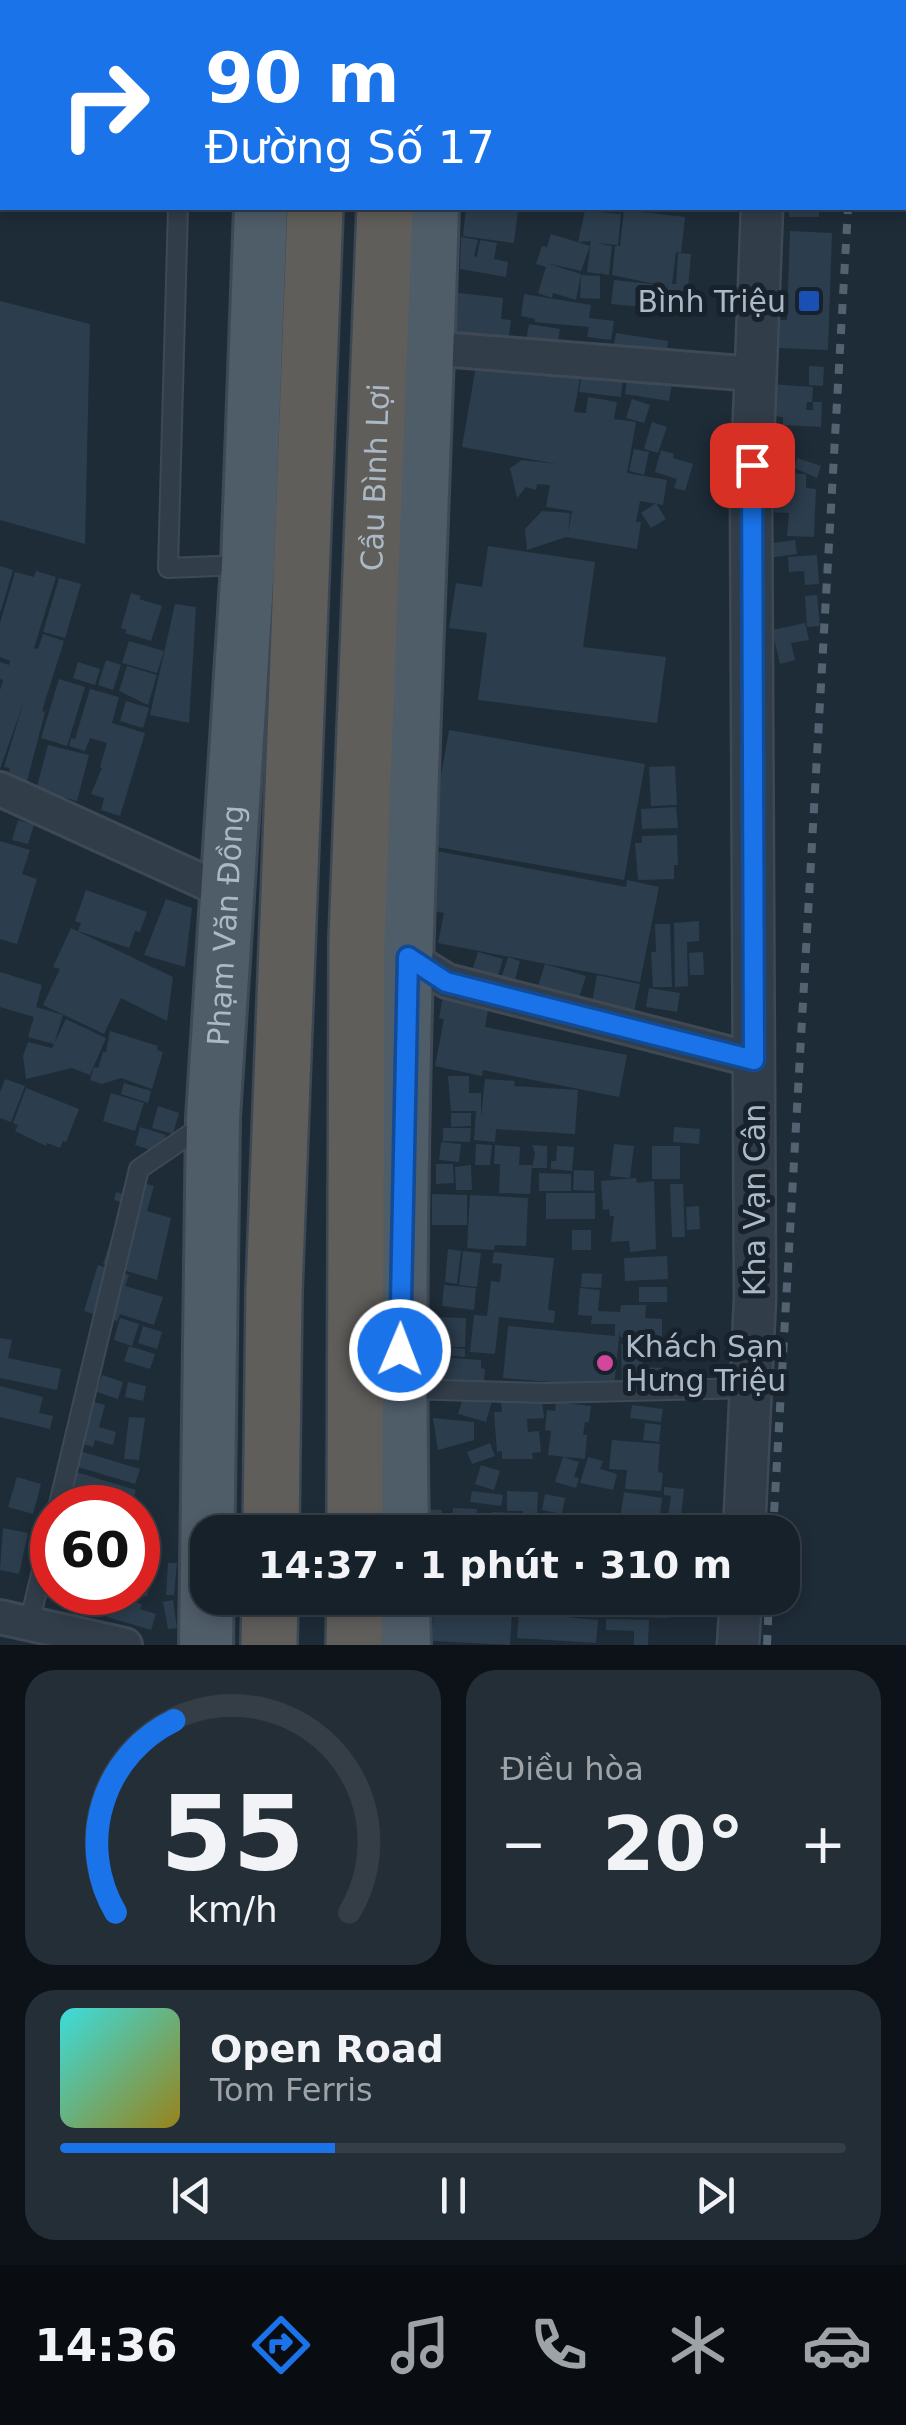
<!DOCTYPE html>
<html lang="vi">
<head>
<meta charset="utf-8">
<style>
  body { margin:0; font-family:"DejaVu Sans",sans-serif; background:#232e36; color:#f1f3f6; height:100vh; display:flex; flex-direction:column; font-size:38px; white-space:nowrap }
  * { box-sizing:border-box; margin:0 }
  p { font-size:32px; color:#9ea3a8 }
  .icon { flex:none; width:55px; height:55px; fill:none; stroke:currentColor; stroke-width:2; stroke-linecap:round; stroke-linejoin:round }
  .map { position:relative; height:1645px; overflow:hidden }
  .panel { display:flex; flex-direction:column; gap:25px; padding:25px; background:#0c1217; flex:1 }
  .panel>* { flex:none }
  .top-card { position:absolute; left:0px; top:0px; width:908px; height:210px; box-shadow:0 5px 15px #0003,0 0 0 2px #353e47; background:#1a73e8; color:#fff; overflow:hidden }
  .speed { position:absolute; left:30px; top:1485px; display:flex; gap:20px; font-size:50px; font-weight:700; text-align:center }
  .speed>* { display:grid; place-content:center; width:130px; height:130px; border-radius:50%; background:#16212a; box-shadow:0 5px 15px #0003,0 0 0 2px #353e47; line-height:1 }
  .speed .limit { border:15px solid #d22; background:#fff; color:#111 }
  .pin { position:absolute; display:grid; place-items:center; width:85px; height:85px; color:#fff; margin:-42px; border-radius:20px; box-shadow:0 5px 15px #0006 }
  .me { position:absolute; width:110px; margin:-55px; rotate:1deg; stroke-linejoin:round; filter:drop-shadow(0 0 8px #0008) }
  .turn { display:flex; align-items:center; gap:35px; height:210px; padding:0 40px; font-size:45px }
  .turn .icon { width:130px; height:130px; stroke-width:2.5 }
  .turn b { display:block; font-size:70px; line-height:85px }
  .big { font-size:75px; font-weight:600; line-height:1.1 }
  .panel .tile { flex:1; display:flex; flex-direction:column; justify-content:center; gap:15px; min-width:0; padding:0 35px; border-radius:30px; background:#232e36 }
  .panel .dial { align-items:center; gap:0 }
  .dial svg { height:260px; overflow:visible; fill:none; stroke:#353e47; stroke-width:7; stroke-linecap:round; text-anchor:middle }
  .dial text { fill:#f1f3f6; stroke:none }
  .song { display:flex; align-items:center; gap:30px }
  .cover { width:120px; height:120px; border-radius:15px; background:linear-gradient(135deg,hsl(180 70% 55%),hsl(50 70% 35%)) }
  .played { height:10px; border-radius:5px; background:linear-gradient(90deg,#1a73e8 35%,#353e47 35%) }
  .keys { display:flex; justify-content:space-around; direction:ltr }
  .heat { display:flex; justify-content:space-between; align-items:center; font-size:55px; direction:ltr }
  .panel .tiles { flex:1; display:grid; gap:25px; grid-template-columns:1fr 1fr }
  .tile:last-child { grid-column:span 2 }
  .trip { position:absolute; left:190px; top:1515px; width:610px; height:100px; border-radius:30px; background:#16212a; box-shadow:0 5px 15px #0003,0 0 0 2px #353e47; font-weight:600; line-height:100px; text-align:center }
  .tabs { display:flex; height:160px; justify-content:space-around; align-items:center; background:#090d11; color:#9ea3a8 }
  .tabs .icon { width:70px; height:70px }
  .tabs .active { color:#1a73e8 }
  .tabs b { font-size:45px; color:#f1f3f6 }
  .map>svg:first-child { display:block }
</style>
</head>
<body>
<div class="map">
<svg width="906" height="1645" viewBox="0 0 906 1645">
  <rect width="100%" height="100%" fill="#1e2c38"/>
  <path fill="#2c3d4d" d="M466,208l52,2 -4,33 -51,-7z
    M789,208h30v9h-30z
    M624,210l61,7 -4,36 -5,-1 -4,32h4l2,-31 13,1 -5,56 -21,-2 3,-26 -5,27 -52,-5 3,-24 46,5 -48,-10 3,-29h5z
    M585,211l36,3 -3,31 -22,-2 16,3 -3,29 -7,-1v-4l-1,4 -14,-2 4,-31 -13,1z
    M790,231l42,2 -4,117 -49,-2 1,-28h7z
    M551,234l39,12 -9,25 -35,-8 35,11 -5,26 -23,-7 -1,5 -14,-5 8,-26 -10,-3 6,-18 5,1z
    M461,237l17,3 -4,16 3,1 3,-17 17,3 -3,16 14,3 -2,15 -46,-8z
    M581,275l19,1v23l-20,-1z
    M451,292l52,6 -2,21 10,1 -3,21 -55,-6 3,-21 -7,-1z
    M524,294l67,11 -2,13 25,3 -3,19 -24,-3 2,-10 -54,-5v-3l-14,-3z
    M0,301l90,23 -5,220 -85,-24z
    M529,324l31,5 -4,23 -31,-5z
    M616,333l52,8 -3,22 -53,-8z
    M477,360l103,18 -6,34 12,1 2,-16 29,5 -3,17 22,3 -9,51 40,7 -4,25 -23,-4 -4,21h5l-4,27 -71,-12 -39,13 -2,-21 17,-18 28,2 -2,20 4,-22 -26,-4 4,-22 -13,-1 -1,6 -10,-3 -9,11 -7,-30 12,-8 35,4 -95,-17z
    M809,366l15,1 -1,19 -14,-1z
    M582,373l41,5 -2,19 -42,-5z
    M627,377l45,7 -3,17 -44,-7z
    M770,384l43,3 -1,15h-5l-1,8h7v-8h9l-1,25 -38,-2v-8l-20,-2z
    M632,399l18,6 -6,18 -18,-5z
    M652,422l15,5 -9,26 -14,-4z
    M634,449l15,3 -5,23 -15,-4z
    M661,450l13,4 -1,4 20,6 -8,27 -11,-3 3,-9 -22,-7z
    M777,450l18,1 -1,14 -18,-1v12h-14l1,-20 14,1z
    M797,458l24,8 -4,12 -23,-10z
    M780,473l26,1v14l10,1 -2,48 -27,-1 2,-23 -26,-1 1,-25 16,1z
    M656,503l10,16 -15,9 -10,-15z
    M795,540l2,14 -29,4 -1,-14z
    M488,546l107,16 -12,85 83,10 -9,66 -179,-23 9,-67 -38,-5 7,-45 26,4z
    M817,555l2,29 -14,1 -1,-14 -15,1 -1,-15z
    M0,566l13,4 -12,41h-1z
    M36,571l20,6 -22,71 4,1 5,-15 21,7 -22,70 3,1 -20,77 -19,-6 4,-15 -6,-1 19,-63 -23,65v-79l3,-10 -3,-1v-17l9,3 1,-4 -10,-4v-34l15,-51 19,5z
    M59,578l22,6 -16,54 -22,-6z
    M131,593l10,3 -2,3 23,7 -11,35 -26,-8 2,-3 -6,-2z
    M817,595l3,31 -13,1 -2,-31z
    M175,604l21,3 -7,116 -39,-8z
    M805,623l4,17 -18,3 4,17 -15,4 -8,-34z
    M129,641l35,10 -7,22 -35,-10z
    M106,660l15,5 -8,25 -15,-5z
    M78,662l22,7 -5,16 -22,-7z
    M127,666l30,9 -9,30 -29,-14z
    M59,679l26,8 -18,59 -26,-8z
    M90,689l29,8 -7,26 33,10 -25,83 -19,-6 3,-12 -13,-4 11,-26 -2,-1 7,-24 -17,-5 -5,13 -16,-5 2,-8 4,1z
    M126,701l23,7 -6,20 -23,-7z
    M449,730l196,34 -21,116 -187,-33 2,-60z
    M48,745l41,10 -12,46 -41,-11z
    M675,766l2,39 -26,1 -2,-39z
    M676,807l2,21 -36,1 -1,-20z
    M18,820l16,5 -6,19 -16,-4z
    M677,835l1,30h-4v14l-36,1 -3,-37h7v-7z
    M0,841l30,9 -8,24 15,5 -20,65 -17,-5z
    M437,851l189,36 1,-7 32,7 -19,95 -202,-39 6,-30 -18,-4z
    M86,890l61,22 -7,20 -5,-1 -6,17 -51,-17 3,-8 -6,-2z
    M166,899l26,9 -7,59 -41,-12z
    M699,921v20l-12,1 1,44 -13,1 -1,-64z
    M655,924h15l2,63h-19l-2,-35h5z
    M71,928l102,49 -6,44 -46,-23 -17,36 -61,-29 17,-36 -7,-2z
    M478,952l25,7 -7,23 -25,-8z
    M703,952l1,23h-14l-1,-22z
    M508,957l12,4 -6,22 -13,-4z
    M545,964l41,12 -8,25 -41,-12z
    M0,972l42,13 -6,22 27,8 -9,29 -26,-7 6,-20 -34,-10z
    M597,975l43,9 -7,32 -42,-9z
    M649,988l31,5 -3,19 -31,-5z
    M443,996l46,9 -4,22 142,28 -8,42 -136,-27 -1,6 -47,-10 9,-47 -5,-1z
    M66,1019l40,19 -16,37 -18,-7 -46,11 -3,-23 5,-14 24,6z
    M110,1031l48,15 -1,4 6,2 -11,37 -31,-11 -19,6 -12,-4 4,-13 4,1 5,-16h3z
    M448,1076h21v17h12v25l4,-39 30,2 -1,5 64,4 -3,44 -79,-5 -1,13 -21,-2 2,-29h-25z
    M5,1079l20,7 -14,36 -11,-4v-26z
    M124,1083l27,8 -3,12 -27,-9z
    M26,1088l53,21 -13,33 -3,-1 -3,7 -13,-5 -1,3 -31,-15 3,-6 -5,-2z
    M111,1093l33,10 -9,28 -32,-10z
    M158,1106l21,7 -6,21 -21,-6z
    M451,1113h20v13l-20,1z
    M140,1127l26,8 -6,18 -25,-8z
    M674,1127l26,2 -1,15 -26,-2z
    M443,1128h28l-1,14 -27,-1z
    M441,1142l20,2 -2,18 -20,-2z
    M476,1144l16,1 -2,20h-15z
    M614,1144l20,2 -4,32 -20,-2z
    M495,1145l25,2 -1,18h13l-2,29 -31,-1 1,-29h-6z
    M532,1145l15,1v22h-15l3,-15z
    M557,1146l17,1 -2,24 -21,-2v-8h5z
    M652,1146h28v33h-28z
    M436,1164h17l1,19 -18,1z
    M471,1165l1,25h-16l-1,-23z
    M574,1170l20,1v20l-21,-1z
    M539,1173l32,1v17h-32z
    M636,1178l1,5 17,-2 2,68 -26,3 -1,-11 -18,1 3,-26h-4l-1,-7 -6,1 -2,-29z
    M128,1179l26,7 -7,25 24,7 -14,62 -54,-16 9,-28 5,1 10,-33 -13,-4 2,-8 7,2z
    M670,1184h13l2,53h-13z
    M546,1193h49v26h-49z
    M432,1194l35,1v30h-35z
    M470,1195l58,3 -2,48 -31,-1 -1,5 -27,-2z
    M699,1206l1,23 -13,1 -1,-23z
    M572,1230h19v20h-19z
    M448,1249l13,2 -4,33 -12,-2z
    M463,1251l18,2 -4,34 -18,-2z
    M494,1252l60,6 -6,52 7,1 -1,12 -55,-6 -4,37 -25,-2 4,-37 13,1 4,-35 9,1 2,-18 -10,-1z
    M667,1256l1,23 -43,2 -1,-23z
    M98,1265l31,10 -4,11 38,11 -9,28 -34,-11 -3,7 -33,-10z
    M582,1273l20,1 -1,14 -20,-1z
    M444,1285l32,3 -2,22 -32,-4z
    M639,1287h28v15h-28z
    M580,1288l20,2 -2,21 22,1 1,-7h25l-1,13 17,1v20l-42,-2v-9l-6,59 -111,-9 5,-52 107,10v-12h-24l1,-8 -14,-1z
    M435,1317l31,1 -1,29h-18l18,2v8l-30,-2z
    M120,1318l19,6 -7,22 -18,-6z
    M143,1326l19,6 -5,17 -19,-6z
    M0,1338l12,2 -4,18 53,11 -4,21 -57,-12z
    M621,1344l23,2 -2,21 23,1 -2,24 -41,-4z
    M129,1346l26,8 -5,15 -26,-8z
    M439,1357l42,3v8l4,1 -1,14 -44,1z
    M102,1375l21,7 -5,17 -21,-7z
    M128,1382l18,4 -3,15 -18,-4z
    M0,1386l43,11 -4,16 14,3 -3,13 -50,-12z
    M465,1392l27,9 -6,21 -28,-8z
    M82,1398l23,7 -6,22 17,5 -3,13 -18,-5 -2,7 -23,-7z
    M542,1399l2,19 -17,1 1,13 11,-1 2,21 -9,1 1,6h-31v-8l-5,1 -3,-40h8l-1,-10z
    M556,1402l35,4 -2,16h-4l-2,13h4l-2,24 -37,-4 3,-24 -6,-1 2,-20 8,1z
    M632,1405l31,4 -2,13 -31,-4z
    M129,1417l16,1 -6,42 -15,-1z
    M433,1418l41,4v18l-36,10z
    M645,1423l16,2 -2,17 -16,-2z
    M612,1440l48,4 -2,28 5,1 -2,18 -36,-2 2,-19 -18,-1z
    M490,1443l5,13 -23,8 -5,-12z
    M70,1448l70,21 -5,15 -70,-21z
    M563,1457l16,5 -5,15 5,1 -3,10 -21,-6z
    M588,1457l15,4 -3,8 17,5 -4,16 -33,-7z
    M481,1465l19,6 -6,19 -19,-6z
    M66,1469l70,21 -5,18h-59l4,-15 -16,-5z
    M17,1477l24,7 -8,30 -25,-7z
    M664,1487l20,2 -3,29 -13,-1 3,-21 -7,-1z
    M472,1491l31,4 -2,11 -31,-4z
    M507,1491l31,1 -1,21h7l-1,19h-21l1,-21h-16z
    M624,1492l38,6 -4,34h-40z
    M545,1494l20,4 -3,16 -20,-4z
    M453,1508l24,1 -1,22 -24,-1z
    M423,1509l19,1 -1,20 -19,-1z
    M492,1512l24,1v17l-25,-1z
    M3,1528l25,5 -9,41 -19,-4z
    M138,1542l20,4 -11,51 -9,-2z
    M168,1563h9l-3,32h-8z
    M88,1592l14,4 -6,20 -14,-4z
    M114,1596l28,8 -2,5 16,5 -5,16 -44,-13z
    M441,1598h43l-1,10 -43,-3z
    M520,1598l47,1 -1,18 32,3 -2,23 -79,-5z
    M612,1598h58l-1,20 -58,-2z
    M173,1600l4,28 -9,1 -5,-27z
    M434,1610l78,4 -2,31 -78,-4z
    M606,1619l43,1 -1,25h-14v-14l-28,-1z"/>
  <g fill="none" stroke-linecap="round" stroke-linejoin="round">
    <g stroke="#3e4955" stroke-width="22">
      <path id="service" d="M0,66h2
        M0,117h2
        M178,208l-10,360 73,-3
        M405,1389l142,4 204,-5
        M58,1508l81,-339 66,-45
        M29,1624l23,-95"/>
    </g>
    <g stroke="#3e4955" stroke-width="38">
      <path id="minor" d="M428,348l326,26
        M0,789l228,104
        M408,957l39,24 307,79
        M0,1617l125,28"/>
    </g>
    <g stroke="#3e4955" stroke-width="45">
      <path id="tertiary" d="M773,2v-2
        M744,1532l11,-233 -4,-803 11,-288
        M738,1645l3,-47"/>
    </g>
    <g stroke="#3e4955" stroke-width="58">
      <g id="primary">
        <path d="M268,2v-2"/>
        <path d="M439,2v-2"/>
        <path d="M402,1532c-8,-441 16,-883 30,-1324"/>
        <path d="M403,1598l1,47"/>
        <path id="s1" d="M206,1645l7,-527 35,-553 13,-357"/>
      </g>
    </g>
    <g stroke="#3c4853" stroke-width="60">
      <g id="trunk">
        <path d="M322,2v-2"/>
        <path d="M394,2v-2"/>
        <path d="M271,1532l3,-240 41,-1084"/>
        <path id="s2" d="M355,1532l2,-593 28,-731"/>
        <path d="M269,1645l1,-47"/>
        <path d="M354,1645l1,-47"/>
      </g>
    </g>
    <use href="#service" stroke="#313d49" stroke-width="18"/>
    <use href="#minor" stroke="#313d49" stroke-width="32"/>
    <use href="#tertiary" stroke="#313d49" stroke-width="40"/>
    <use href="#primary" stroke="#4f5d69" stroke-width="52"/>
    <use href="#trunk" stroke="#605e5b" stroke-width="55"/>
    <path stroke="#536271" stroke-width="8" stroke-dasharray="10 10" stroke-linecap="butt" d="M859,2v-2
      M773,1532l75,-1324
      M767,1645l2,-47"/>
  </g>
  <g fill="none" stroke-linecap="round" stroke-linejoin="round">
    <g stroke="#114b97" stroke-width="25">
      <path id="route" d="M400,1350l8,-393 38,25 308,78 -2,-595"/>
    </g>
    <use href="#route" stroke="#1a73e8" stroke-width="18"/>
  </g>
  <rect fill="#1a4fb4" stroke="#17222d" stroke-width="4" x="797" y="289" width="24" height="24" rx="5"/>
  <circle fill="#d1479c" stroke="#17222d" stroke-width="4" cx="605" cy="1363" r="10"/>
  <g text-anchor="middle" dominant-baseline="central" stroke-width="10" stroke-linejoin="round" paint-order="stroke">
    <g font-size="30" fill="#abb8c6" stroke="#17222d" text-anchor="end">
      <text x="786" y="301">Bình Triệu</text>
      <text x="625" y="1346" text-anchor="start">Khách Sạn<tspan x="625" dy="34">Hưng Triệu</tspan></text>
    </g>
    <g font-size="30" fill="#abb8c6" stroke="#17222d">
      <text stroke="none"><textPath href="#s2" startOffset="1055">Cầu Bình Lợi</textPath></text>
      <text stroke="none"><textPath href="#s1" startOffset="720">Phạm Văn Đồng</textPath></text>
      <text transform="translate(754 1200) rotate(-90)">Kha Vạn Cân</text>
    </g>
  </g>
</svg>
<div class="speed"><div class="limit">60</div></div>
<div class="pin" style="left:752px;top:465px;background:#d93025"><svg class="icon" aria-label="arrive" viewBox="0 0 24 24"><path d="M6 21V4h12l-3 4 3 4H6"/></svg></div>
<svg class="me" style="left:400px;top:1350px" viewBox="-20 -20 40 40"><circle r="17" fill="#1a73e8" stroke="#fff" stroke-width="3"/><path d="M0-11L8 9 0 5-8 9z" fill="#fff"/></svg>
<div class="trip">14:37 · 1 phút · 310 m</div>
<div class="top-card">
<div class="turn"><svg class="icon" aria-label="right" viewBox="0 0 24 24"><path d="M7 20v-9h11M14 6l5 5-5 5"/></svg><div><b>90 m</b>Đường Số 17</div></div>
</div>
</div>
<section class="panel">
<div class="tiles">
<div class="tile dial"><svg viewBox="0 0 100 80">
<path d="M14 69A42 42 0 1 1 86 69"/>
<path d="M14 69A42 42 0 0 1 32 10" stroke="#1a73e8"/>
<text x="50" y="56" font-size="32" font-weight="700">55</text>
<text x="50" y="72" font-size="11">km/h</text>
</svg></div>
<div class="tile"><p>Điều hòa</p>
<div class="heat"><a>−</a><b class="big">20°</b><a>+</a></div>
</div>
<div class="tile">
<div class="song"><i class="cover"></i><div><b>Open Road</b><p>Tom Ferris</p></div></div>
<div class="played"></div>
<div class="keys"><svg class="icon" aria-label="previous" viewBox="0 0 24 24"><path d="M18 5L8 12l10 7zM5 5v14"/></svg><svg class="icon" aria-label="pause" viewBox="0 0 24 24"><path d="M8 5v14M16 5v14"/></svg><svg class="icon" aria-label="next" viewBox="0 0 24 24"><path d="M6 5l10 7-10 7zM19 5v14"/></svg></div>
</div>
</div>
</section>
<nav class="tabs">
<b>14:36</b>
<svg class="icon active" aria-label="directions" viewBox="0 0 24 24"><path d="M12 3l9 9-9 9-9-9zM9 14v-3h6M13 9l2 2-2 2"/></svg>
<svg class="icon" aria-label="music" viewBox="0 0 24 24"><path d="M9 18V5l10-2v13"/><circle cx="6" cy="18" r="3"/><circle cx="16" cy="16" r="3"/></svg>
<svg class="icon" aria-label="phone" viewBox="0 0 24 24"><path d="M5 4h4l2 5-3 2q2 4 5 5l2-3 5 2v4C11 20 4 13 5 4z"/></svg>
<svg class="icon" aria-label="climate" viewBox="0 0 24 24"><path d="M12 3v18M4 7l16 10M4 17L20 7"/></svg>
<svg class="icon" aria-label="car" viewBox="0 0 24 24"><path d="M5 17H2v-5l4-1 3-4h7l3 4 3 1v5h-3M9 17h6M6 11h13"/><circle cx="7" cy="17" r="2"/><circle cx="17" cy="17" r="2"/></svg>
</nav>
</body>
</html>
